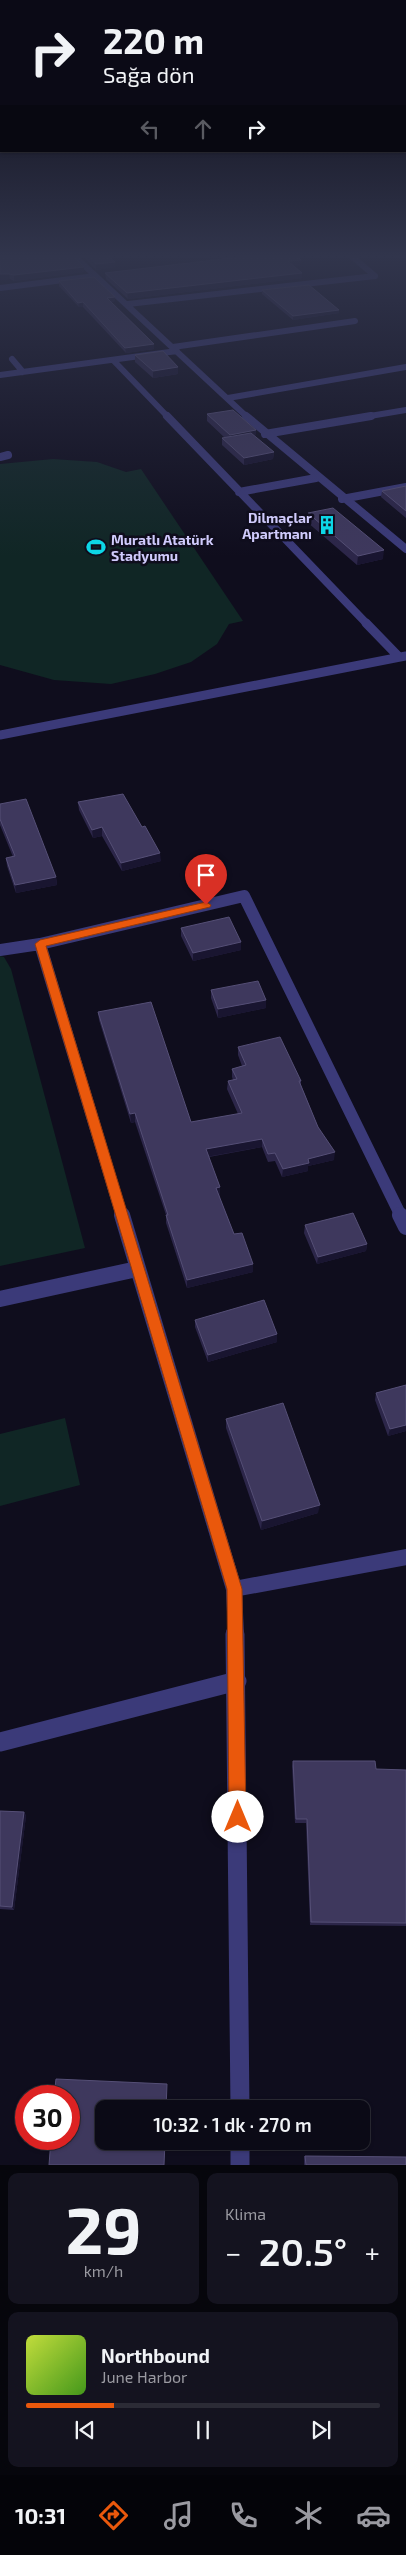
<!DOCTYPE html>
<html lang="tr">
<head>
<meta charset="utf-8">
<style>
  body { margin:0; font-family:"Exo 2",sans-serif; background:#14131f; color:#f1f3f6; height:100vh; display:flex; flex-direction:column; font-size:19px; white-space:nowrap }
  * { box-sizing:border-box; margin:0 }
  p { font-size:16px; color:#9a9aa1 }
  .icon { flex:none; width:28px; height:28px; fill:none; stroke:currentColor; stroke-width:2; stroke-linecap:round; stroke-linejoin:round }
  .map { position:relative; height:2165px; overflow:hidden }
  .drawer { display:flex; flex-direction:column; gap:8px; padding:8px; background:#06060c; flex:1 }
  .drawer>* { flex:none }
  .hud { position:absolute; left:0px; top:0px; width:406px; height:152px; box-shadow:0 1px 4px #0004,0 0 0 1px #2b2b35; background:#0b0a16; color:#f1f3f6; overflow:hidden }
  .speed { position:absolute; left:15px; top:2085px; display:flex; gap:10px; font-size:25px; font-weight:700; text-align:center }
  .speed>* { display:grid; place-content:center; width:65px; height:65px; border-radius:50%; background:#0b0a16; box-shadow:0 1px 4px #0004,0 0 0 1px #2b2b35; line-height:1 }
  .speed .limit { border:8px solid #d22; background:#fff; color:#111 }
  .pin { position:absolute; display:grid; place-items:center; width:42px; height:42px; color:#fff; margin:-51px -21px; border-radius:50% 50% 50% 0; rotate:-45deg; box-shadow:0 0 5px #0007 }
  .pin .icon { rotate:45deg }
  .me { position:absolute; width:55px; margin:-28px; rotate:0deg; stroke-linejoin:round; filter:drop-shadow(0 0 4px #0008) }
  .turn { display:flex; align-items:center; gap:18px; height:105px; padding:0 20px; font-size:22px }
  .turn .icon { width:65px; height:65px; stroke-width:2.5 }
  .turn b { display:block; font-size:35px; line-height:42px }
  .lanes { display:flex; align-items:center; height:48px; padding:0 20px; background:#0003; justify-content:center; gap:25px; direction:ltr }
  .lanes .off { opacity:.35 }
  .big { font-size:38px; font-weight:600; line-height:1.1 }
  .drawer .tile { flex:1; display:flex; flex-direction:column; justify-content:center; gap:8px; min-width:0; padding:0 18px; border-radius:10px; background:#14131f }
  .drawer .dial { align-items:center; gap:0 }
  .dial b { font-size:65px; line-height:1 }
  .song { display:flex; align-items:center; gap:15px }
  .cover { width:60px; height:60px; border-radius:8px; background:linear-gradient(135deg,hsl(70 70% 55%),hsl(100 70% 35%)) }
  .played { height:5px; border-radius:2px; background:linear-gradient(90deg,#ea580c 25%,#2b2b35 25%) }
  .keys { display:flex; justify-content:space-around; direction:ltr }
  .heat { display:flex; justify-content:space-between; align-items:center; font-size:28px; direction:ltr }
  .drawer .tiles { flex:1; display:grid; gap:8px; grid-template-columns:1fr 1fr }
  .tile:last-child { grid-column:span 2 }
  .trip { position:absolute; left:95px; top:2100px; width:275px; height:50px; border-radius:10px; background:#0b0a16; box-shadow:0 1px 4px #0004,0 0 0 1px #2b2b35; font-weight:600; line-height:50px; text-align:center }
  .menu { display:flex; height:80px; justify-content:space-around; align-items:center; background:#040409; color:#9a9aa1 }
  .menu .icon { width:35px; height:35px }
  .menu .on { color:#ea580c }
  .menu b { font-size:22px; color:#f1f3f6 }
  .map>svg:first-child { display:block }
</style>
</head>
<body>
<div class="map">
<svg width="406" height="2165" viewBox="0 0 406 2165">
  <rect width="100%" height="100%" fill="#0f0d1d"/>
  <path fill="#102625" d="M53,459l44,3 29,10 15,-3 102,152 -14,3 -12,20 -26,18 -36,12 -44,10 -57,-4 -54,-15v-201z
    M0,956l4,1 7,12 74,279 -85,18z
    M65,1418l15,67 -80,21v-72z"/>
  <g fill="none" stroke-linecap="round" stroke-linejoin="round">
    <path stroke="#3b3a79" stroke-width="6" d="M71,253l176,164
      M348,253l27,23
      M0,288l95,-12
      M128,304l247,-28
      M173,347l182,-26
      M12,359l11,13
      M113,360l55,57
      M0,375l177,-24
      M228,398l178,-31
      M364,417l42,-7"/>
    <path stroke="#3b3a79" stroke-width="8" d="M167,416l200,208
      M246,416l160,133
      M265,434l106,-18
      M0,457l8,-2
      M239,492l77,-14
      M342,499l64,-12"/>
    <path stroke="#3b3a79" stroke-width="9" d="M366,623l33,34
      M0,735l406,-79"/>
    <path stroke="#3b3a79" stroke-width="12" d="M40,944l82,272
      M0,950l40,-6 204,-48 157,320"/>
    <path stroke="#3b3a79" stroke-width="16" d="M122,1215l112,374 2,46
      M400,1215l6,12
      M0,1299l137,-30
      M234,1589l172,-32"/>
    <path stroke="#3b3a79" stroke-width="19" d="M235,1634l5,475
      M0,1742l237,-61
      M240,2141v24"/>
  </g>
  <path fill="#2c2649" d="M0,253l84,14v5l-70,9 -4,-2 -10,1z
    M79,253h27l9,14 -19,3z
    M181,253h53l-49,6z
    M301,260l-1,5 -7,1 9,7v5l-174,21 -22,-20 -1,-6z
    M59,281l56,16v4l-4,1 43,42v5l-28,4 -43,-46h-4l-20,-21z
    M262,290l77,20v3l-46,7 -31,-26z
    M135,355l43,12v7l-25,4 -18,-16z
    M207,414l49,16 -1,6 19,16 -1,7 -29,6 -22,-20v-7h3l-18,-17z
    M406,486v32l-25,-21 1,-6z
    M308,513l75,46 -26,6 -50,-43z
    M78,802l64,25 19,34 -39,10 -20,-35 -9,2 -14,-28z
    M0,804l56,73 1,8 -41,8 -9,-27 -1,-8 7,-1 -13,-32z
    M181,928l60,22 -48,11 -12,-25z
    M211,990l55,18 -48,10 -7,-20z
    M98,1012l93,110 47,-8 -11,-25 1,-8 5,-1 -1,-3v-8l10,-3 -4,-11v-8l63,34v4l17,42 16,33 -26,6v5l-26,6 -7,-16 -7,1 -6,-15 -53,10 11,30 -1,9 15,38 19,30v8l-66,16 -21,-65v-8l-31,-93 -4,1 -32,-103z
    M305,1225l62,19 -1,7 -49,13 -13,-31z
    M195,1320l82,14v8l-69,20 -13,-35z
    M406,1385v46l-18,5 -13,-36 1,-7z
    M226,1419l92,94 -57,17 -35,-102z
    M293,1761l83,8 30,1v156l-96,-1 -4,-102h-11l-3,-57z
    M0,1811l24,1 2,4 -12,94 -14,-1z
    M304,2156l102,1v8h-102z"/>
  <path fill="#191530" d="M188,253h46l-49,6v-5z
    M301,260l-1,5 -13,2 1,-6z
    M115,262v5l-19,3v-6z
    M84,267v5l-70,9v-6z
    M302,273v5l-174,21 -1,-6z
    M0,274h9l1,5 -10,1z
    M115,297v4l-7,1 -1,-4z
    M83,302v5h-4l-1,-4z
    M339,310v3l-46,7v-4z
    M154,344v5l-28,4 -1,-5z
    M178,367v7l-25,4v-7z
    M256,430l-1,8 -25,4v-7z
    M274,452l-1,7 -29,6v-7z
    M384,550l-1,9 -26,6 1,-9z
    M102,827v9l-9,2 -1,-8z
    M160,853l1,8 -39,10 -1,-8z
    M56,877l1,8 -41,8 -1,-8z
    M241,942v8l-48,11v-8z
    M266,1000v8l-48,10v-9z
    M135,1113v9l-4,1 -1,-9z
    M262,1139v8l-56,10v-8z
    M335,1152l-1,8 -26,6v5l-26,6 1,-8 25,-10z
    M220,1187v9h-4v-8z
    M367,1244l-1,7 -49,13 1,-7z
    M253,1264v8l-66,16v-8z
    M277,1334v8l-69,20v-7z
    M406,1425v6l-18,5 2,-7z
    M320,1505l-2,8 -57,17 1,-9z
    M24,1812l2,4 -12,94 -2,-3z"/>
  <path fill="#3e385d" stroke="#554f76" d="M0,253h70l14,14 -70,8 -5,-1h-9z
    M84,253h22l9,9 -19,2z
    M273,253h21l7,7 -13,1 14,12 -175,20 -22,-20z
    M94,277l21,20 -8,1 47,46 -29,4 -42,-46 -5,1 -19,-22z
    M309,285l30,25 -46,6 -31,-26z
    M163,351l15,16 -25,4 -18,-16z
    M233,410l23,20 -26,5 -23,-21z
    M251,433l23,19 -30,6 -22,-20z
    M406,486v25l-24,-20z
    M333,508l51,42 -26,6 -50,-43z
    M123,794l19,33 3,-1 15,27 -39,10 -19,-36 -10,3 -14,-28z
    M26,799l30,78 -41,8 -9,-27 9,-2 -15,-37v-15z
    M229,917l12,25 -48,11 -12,-25z
    M258,981l8,19 -48,9 -7,-19z
    M151,1002l40,120 51,-9 -14,-32 9,-2 -5,-10 14,-4 -8,-18 42,-10 21,44h-2l19,46 17,25 -27,7 1,4 -26,6 -8,-16 -7,1 -6,-15 -56,10 14,38 -4,1 18,46 8,-1 11,31 -66,16 -21,-65h2l-33,-102 -5,1 -32,-102z
    M353,1213l14,31 -49,13 -13,-32z
    M264,1300l13,34 -69,21 -13,-35z
    M406,1385v40l-16,4 -14,-36z
    M283,1403l37,102 -58,16 -36,-102z
    M293,1761h82l1,8 30,1v153l-95,-1 -4,-103h-11z
    M0,1811l24,1 -12,95 -12,-1z
    M56,2079l111,5 -1,25h-62v32h61l-1,24h-115l2,-26h18v-43h-15z
    M305,2156l101,1v8h-100z"/>
  <linearGradient id="sky" x2="0" y2="1"><stop stop-color="#080710"/><stop offset="0.46" stop-color="#31354c"/><stop offset="1" stop-color="#31354c" stop-opacity="0"/></linearGradient>
  <rect width="406" height="556" fill="url(#sky)"/>
  <path fill="#ea580c" stroke="#983908" d="M206,902l5,3 -1,2 -164,39 196,643 4,228 -2,6 -6,3 -6,-3 -3,-6 -2,-228 -192,-645 5,-4z"/>
  <defs>
    <g id="building-bare" transform="scale(1.5)"><path d="M-4-6H4V6H1V3H-1V6H-4ZM-2.5-4.3h1.7v1.8h-1.7ZM.8-4.3h1.7v1.8H.8ZM-2.5-1h1.7V.8h-1.7ZM.8-1h1.7V.8H.8Z" fill="#0dd6e6" stroke="#0f0d1d" stroke-width="2.5" paint-order="stroke"/></g>
    <g id="stadium-bare" transform="scale(1.5)"><path d="M0-5a6.5 5 0 1 0 0 10a6.5 5 0 1 0 0-10ZM-3.5-1.8h7v3.6h-7Z" fill="#0dd6e6" stroke="#0f0d1d" stroke-width="2.5" paint-order="stroke"/></g>
  </defs>
  <g fill-rule="evenodd">
    <use href="#building-bare" x="327" y="525"/>
    <use href="#stadium-bare" x="96" y="547"/>
  </g>
  <g text-anchor="middle" dominant-baseline="central" stroke-width="5" stroke-linejoin="round" paint-order="stroke">
    <g font-size="14" font-weight="bold" fill="#d0cbfc" stroke="#0f0d1d" text-anchor="end">
      <text x="312" y="517">Dilmaçlar<tspan x="312" dy="16">Apartmanı</tspan></text>
      <text x="111" y="539" text-anchor="start">Muratlı Atatürk<tspan x="111" dy="16">Stadyumu</tspan></text>
    </g>
  </g>
</svg>
<div class="speed"><div class="limit">30</div></div>
<div class="pin" style="left:206px;top:905px;background:#d93025"><svg class="icon" aria-label="arrive" viewBox="0 0 24 24"><path d="M6 21V4h12l-3 4 3 4H6"/></svg></div>
<svg class="me" style="left:238px;top:1817px" viewBox="-20 -20 40 40"><circle r="19" fill="#fff"/><path d="M0-13L10 11 0 6-10 11z" fill="#ea580c"/></svg>
<div class="trip">10:32 · 1 dk · 270 m</div>
<div class="hud">
<div class="turn"><svg class="icon" aria-label="right" viewBox="0 0 24 24"><path d="M7 20v-9h11M14 6l5 5-5 5"/></svg><div><b>220 m</b>Sağa dön</div></div>
<div class="lanes"><svg class="icon off" aria-label="left" viewBox="0 0 24 24"><path d="M17 20v-9H6M10 6l-5 5 5 5"/></svg><svg class="icon off" aria-label="ahead" viewBox="0 0 24 24"><path d="M12 20V5M6 11l6-6 6 6"/></svg><svg class="icon" aria-label="right" viewBox="0 0 24 24"><path d="M7 20v-9h11M14 6l5 5-5 5"/></svg></div>
</div>
</div>
<section class="drawer">
<div class="tiles">
<div class="tile dial"><b>29</b><p>km/h</p></div>
<div class="tile"><p>Klima</p>
<div class="heat"><a>−</a><b class="big">20.5°</b><a>+</a></div>
</div>
<div class="tile">
<div class="song"><i class="cover"></i><div><b>Northbound</b><p>June Harbor</p></div></div>
<div class="played"></div>
<div class="keys"><svg class="icon" aria-label="previous" viewBox="0 0 24 24"><path d="M18 5L8 12l10 7zM5 5v14"/></svg><svg class="icon" aria-label="pause" viewBox="0 0 24 24"><path d="M8 5v14M16 5v14"/></svg><svg class="icon" aria-label="next" viewBox="0 0 24 24"><path d="M6 5l10 7-10 7zM19 5v14"/></svg></div>
</div>
</div>
</section>
<nav class="menu">
<b>10:31</b>
<svg class="icon on" aria-label="directions" viewBox="0 0 24 24"><path d="M12 3l9 9-9 9-9-9zM9 14v-3h6M13 9l2 2-2 2"/></svg>
<svg class="icon" aria-label="music" viewBox="0 0 24 24"><path d="M9 18V5l10-2v13"/><circle cx="6" cy="18" r="3"/><circle cx="16" cy="16" r="3"/></svg>
<svg class="icon" aria-label="phone" viewBox="0 0 24 24"><path d="M5 4h4l2 5-3 2q2 4 5 5l2-3 5 2v4C11 20 4 13 5 4z"/></svg>
<svg class="icon" aria-label="climate" viewBox="0 0 24 24"><path d="M12 3v18M4 7l16 10M4 17L20 7"/></svg>
<svg class="icon" aria-label="car" viewBox="0 0 24 24"><path d="M5 17H2v-5l4-1 3-4h7l3 4 3 1v5h-3M9 17h6M6 11h13"/><circle cx="7" cy="17" r="2"/><circle cx="17" cy="17" r="2"/></svg>
</nav>
</body>
</html>
